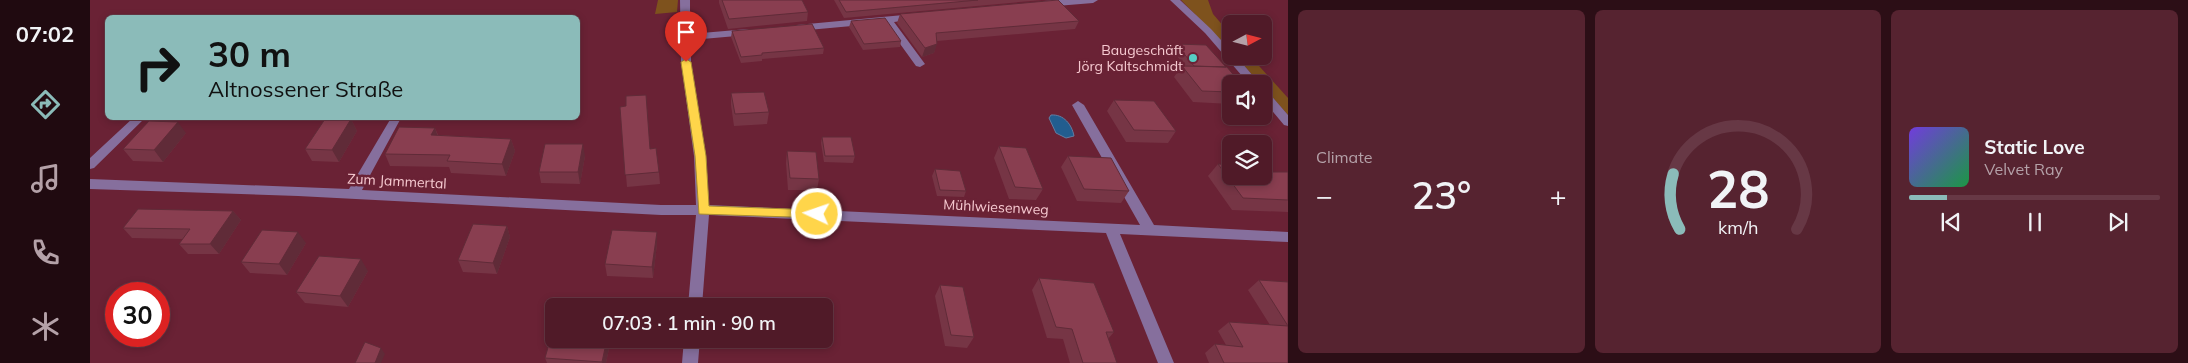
<!DOCTYPE html>
<html lang="en">
<head>
<meta charset="utf-8">
<style>
  body { margin:0; font-family:Mulish,sans-serif; background:#562330; color:#f1f3f6; height:100vh; display:flex; flex-direction:column; font-size:19px; white-space:nowrap }
  * { box-sizing:border-box; margin:0 }
  p { font-size:16px; color:#b4a1a8 }
  .icon { flex:none; width:28px; height:28px; fill:none; stroke:currentColor; stroke-width:2; stroke-linecap:round; stroke-linejoin:round }
  .map { position:relative; flex:1; overflow:hidden }
  .details { display:flex; flex-direction:column; gap:10px; padding:10px; background:#2c0e16; width:900px }
  .details>* { flex:none }
  .guide { position:absolute; left:15px; top:15px; width:475px; height:105px; border-radius:8px; box-shadow:0 2px 8px #0003,0 0 0 1px #673845; background:#8bbbb9; color:#111; overflow:hidden }
  .needle { width:32px; rotate:83deg }
  .tools { position:absolute; left:1132px; top:15px; display:grid; gap:10px }
  .tools a { display:grid; place-items:center; width:50px; height:50px; border-radius:8px; background:#501a28; box-shadow:0 2px 8px #0003,0 0 0 1px #673845; font-size:25px }
  .speed { position:absolute; left:15px; top:282px; display:flex; gap:10px; font-size:25px; font-weight:700; text-align:center }
  .speed>* { display:grid; place-content:center; width:65px; height:65px; border-radius:50%; background:#501a28; box-shadow:0 2px 8px #0003,0 0 0 1px #673845; line-height:1 }
  .speed .limit { border:8px solid #d22; background:#fff; color:#111 }
  .pin { position:absolute; display:grid; place-items:center; width:42px; height:42px; color:#fff; margin:-51px -21px; border-radius:50% 50% 50% 0; rotate:-45deg; box-shadow:0 0 5px #0007 }
  .pin .icon { rotate:45deg }
  .me { position:absolute; width:55px; margin:-28px; rotate:273deg; stroke-linejoin:round; filter:drop-shadow(0 0 4px #0008) }
  .turn { display:flex; align-items:center; gap:18px; height:105px; padding:0 20px; font-size:22px }
  .turn .icon { width:65px; height:65px; stroke-width:2.5 }
  .turn b { display:block; font-size:35px; line-height:42px }
  .big { font-size:38px; font-weight:600; line-height:1.1 }
  .details .card { flex:1; display:flex; flex-direction:column; justify-content:center; gap:8px; min-width:0; padding:0 18px; border-radius:8px; background:#562330 }
  .details .dial { align-items:center; gap:0 }
  .dial svg { height:130px; overflow:visible; fill:none; stroke:#673845; stroke-width:7; stroke-linecap:round; text-anchor:middle }
  .dial text { fill:#f1f3f6; stroke:none }
  .song { display:flex; align-items:center; gap:15px }
  .cover { width:60px; height:60px; border-radius:8px; background:linear-gradient(135deg,hsl(260 70% 55%),hsl(140 70% 35%)) }
  .played { height:5px; border-radius:2px; background:linear-gradient(90deg,#8bbbb9 15%,#673845 15%) }
  .keys { display:flex; justify-content:space-around; direction:ltr }
  .heat { display:flex; justify-content:space-between; align-items:center; font-size:28px; direction:ltr }
  .details .tiles { flex:1; display:grid; gap:10px; grid-template-columns:repeat(3,1fr) }
  .trip { position:absolute; left:455px; top:298px; width:288px; height:50px; border-radius:8px; background:#501a28; box-shadow:0 2px 8px #0003,0 0 0 1px #673845; font-weight:600; line-height:50px; text-align:center }
  main { display:flex; flex:1; min-height:0 }
  .dock { display:flex; flex-direction:column; width:90px; justify-content:space-around; align-items:center; background:#200a10; color:#b4a1a8 }
  .dock .icon { width:35px; height:35px }
  .dock .selected { color:#8bbbb9 }
  .dock b { font-size:22px; color:#f1f3f6 }
  .map>svg:first-child { display:block }
</style>
</head>
<body>
<main>
<nav class="dock">
<b>07:02</b>
<svg class="icon selected" aria-label="directions" viewBox="0 0 24 24"><path d="M12 3l9 9-9 9-9-9zM9 14v-3h6M13 9l2 2-2 2"/></svg>
<svg class="icon" aria-label="music" viewBox="0 0 24 24"><path d="M9 18V5l10-2v13"/><circle cx="6" cy="18" r="3"/><circle cx="16" cy="16" r="3"/></svg>
<svg class="icon" aria-label="phone" viewBox="0 0 24 24"><path d="M5 4h4l2 5-3 2q2 4 5 5l2-3 5 2v4C11 20 4 13 5 4z"/></svg>
<svg class="icon" aria-label="climate" viewBox="0 0 24 24"><path d="M12 3v18M4 7l16 10M4 17L20 7"/></svg>
</nav>
<div class="map">
<svg width="1198" height="363" viewBox="0 0 1198 363">
  <rect width="100%" height="100%" fill="#6a2235"/>
  <path fill="#7e521d" d="M568,0h20l-1,12 -22,2z
    M1091,0h27l5,14 18,21v16z
    M1146,56h14l38,42v17l-24,-27v-4h-4z"/>
  <path fill="#225d8f" stroke="#627da2" d="M961,115c13,-1 21,10 23,21l-8,2 -10,-5 -7,-15z"/>
  <g fill="none" stroke-linecap="round" stroke-linejoin="round">
    <path fill="#866f9d" fill-rule="evenodd" d="M590,0h10v34l58,-5 5,3 -5,3 -57,5v22l15,94 3,49 431,20 -68,-120 6,-4 6,4 70,120 134,7v10l-168,-8 54,129h-16l-52,-130 -397,-18 -7,91h-14l8,-91h-35l-363,-19 -208,-7v-10l259,10 42,-71h10l-39,72 299,15h35l-2,-49 -13,-94z
      M969,0h39l-5,3 -49,4 -5,-3 5,-3z
      M1080,0h10l31,29 20,22v5h5l24,28h-11l-44,-51z
      M824,14l3,1v4l-23,3 31,42 -5,3 -4,-1 -31,-43 -88,8 -5,-3 5,-3z
      M1174,91l4,1 20,23v11l-4,-1 -20,-24z
      M43,118h12l-51,50 -4,1v-11z
      M594,339h16l-2,24h-16z"/>
  </g>
  <path fill="#763545" d="M629,0h83l6,12 -1,9 -79,8 -9,-26z
    M744,0h208l-198,18z
    M810,14l179,7 -4,8 -138,12 -3,12 -12,4 -25,-34z
    M761,21l50,20 -1,6 -37,3 -14,-23z
    M642,31l92,17 -1,6 -61,5v2l-21,2 -10,-26z
    M1086,44l55,40v20l-38,-2 -19,-25 8,-11h3l-13,-16z
    M641,93l38,19 -2,12 -33,2 -3,-21z
    M1024,100l62,31 -8,12 -42,-1 -19,-31z
    M536,106l24,43 9,23 1,12 -33,3 -7,-80z
    M261,119l6,12 -18,31 -27,-1 -7,-12z
    M345,128l3,7 73,4 4,12 -9,25 -55,-3 -2,-6 -59,-1 -5,-12z
    M96,133l-23,29 -30,-1 -10,-12z
    M732,137l33,19 -2,7 -29,-1 -3,-19z
    M909,146l44,43 -7,11 -27,-1 -15,-41z
    M697,151l32,28 -2,11h-29l-2,-27z
    M495,156l-5,28 -39,-1 -2,-11z
    M978,156l61,35 -8,12 -44,-2 -16,-34z
    M1128,164l46,8h24v40l-56,-2 -24,-34z
    M845,169l31,22 -2,6 -27,-1 -5,-20z
    M143,211l8,9 -22,34h-31l-9,-10 4,-5 -51,-1 -9,-10z
    M417,226l3,11 -13,37 -34,-2 -5,-12z
    M567,232v12l-4,34 -46,-2 -2,-12z
    M216,243l-19,32 -37,-2 -9,-11z
    M278,271l-20,36 -43,-4 -9,-11z
    M949,278l75,54 -6,7 9,24h-47l-7,-24 -16,-1 -15,-48z
    M1169,280l29,2v81h-79l-4,-10 10,-9 11,1 -8,-14 11,-9 41,3 -22,-35z
    M850,285l34,52 -7,11 -22,-2 -10,-50z
    M464,339h57l-5,24h-59l-2,-5z"/>
  <path fill="#602b38" d="M847,44l-3,9 -12,4 3,-9z
    M261,119l6,12 -18,31 -7,-12z
    M88,122l8,11 -23,29 -9,-12z
    M345,128l4,12 -8,-5z
    M421,139l4,12 -9,25 -4,-12z
    M493,144l2,12 -5,28 -2,-12z
    M143,211l8,9 -22,34 -9,-10z
    M417,226l3,11 -13,37 -4,-11z
    M208,232l8,11 -19,32 -8,-11z
    M567,232v12l-4,34 -1,-11z
    M271,259l7,12 -20,36 -8,-11z
    M517,339h4l-5,24h-4z
    M291,348l4,6 -4,9h-6z"/>
  <path fill="#893e50" stroke="#602b38" d="M632,0h80l6,12 -79,7z
    M749,0h139l-132,12z
    M968,0l21,21 -143,12 1,11 -12,4 -25,-34z
    M795,18l16,23 -37,3 -13,-23z
    M722,24l12,24 -62,5v2l-21,2 -9,-26z
    M1086,44l30,1 20,22 -32,-1z
    M1092,66l45,1 14,17h-10v8l-29,-1z
    M674,92l5,20 -34,2 -4,-21z
    M556,95l4,54 6,-1 3,24 -34,3 -5,-68 6,-1v-10z
    M1024,100l40,1 22,30 -42,-1z
    M235,119h26l-19,31 -27,-1z
    M59,121l29,1 -24,28 -31,-1z
    M309,127l36,1 -4,7 80,4 -9,25 -55,-3 3,-6 -65,-1z
    M732,137h29l4,19h-30z
    M455,144h38l-5,28h-39z
    M909,146l27,2 17,41 -28,-2z
    M697,151l29,1 3,27 -29,-1z
    M978,156l43,2 18,33 -45,-2z
    M1128,164l13,1v11h33v-5v1h24v28l-45,-2z
    M845,169l25,2 6,20 -26,-1z
    M48,209l95,2 -23,33h-31l11,-15 -67,-1z
    M383,224l34,2 -14,37 -35,-3z
    M172,230l36,2 -19,32 -38,-2z
    M522,230l45,2 -5,35 -47,-3z
    M229,256l42,3 -21,37 -44,-4z
    M949,278l55,5 20,49h-8l11,31h-34l-11,-34 -16,-2z
    M1169,280l29,2v81h-64l-9,-19 28,3 -14,-25 59,4z
    M850,285l23,2 11,50 -23,-2z
    M660,300l31,2v4h-31z
    M464,326v13h53l-5,23 -57,-4z
    M275,342l16,6 -6,15h-20z"/>
  <path fill="#ffd54a" stroke="#a68a30" d="M596,59l5,3 15,94 3,50 108,4 6,4 -2,4 -122,-4 -4,-58 -14,-94z"/>
  <circle fill="#56cec3" stroke="#6a2235" stroke-width="2" cx="1103" cy="58" r="5"/>
  <g text-anchor="middle" dominant-baseline="central" stroke-width="5" stroke-linejoin="round" paint-order="stroke">
    <g font-size="14" fill="#f6c9d0" stroke="#6a2235" text-anchor="end">
      <text x="1093" y="50">Baugeschäft<tspan x="1093" dy="16">Jörg Kaltschmidt</tspan></text>
    </g>
    <g font-size="14" fill="#f6c9d0" stroke="#6a2235">
      <text transform="translate(307 181) rotate(3)">Zum Jammertal</text>
      <text transform="translate(906 207) rotate(3)">Mühlwiesenweg</text>
    </g>
  </g>
</svg>
<div class="tools">
<a><svg class="needle" viewBox="-14 -14 28 28"><path d="M0-13l5 13h-10z" fill="#e53935"/><path d="M0 13l5-13h-10z" fill="#b4a1a8"/></svg></a>
<a><svg class="icon" aria-label="sound" viewBox="0 0 24 24"><path d="M4 9h4l5-4v14l-5-4H4zM17 9q2 3 0 6"/></svg></a>
<a><svg class="icon" aria-label="layers" viewBox="0 0 24 24"><path d="M12 4l9 5-9 5-9-5zM3 14l9 5 9-5"/></svg></a>
</div>
<div class="speed"><div class="limit">30</div></div>
<div class="pin" style="left:596px;top:62px;background:#d93025"><svg class="icon" aria-label="arrive" viewBox="0 0 24 24"><path d="M6 21V4h12l-3 4 3 4H6"/></svg></div>
<svg class="me" style="left:727px;top:214px" viewBox="-20 -20 40 40"><circle r="17" fill="#ffd54a" stroke="#fff" stroke-width="3"/><path d="M0-11L8 9 0 5-8 9z" fill="#fff"/></svg>
<div class="trip">07:03 · 1 min · 90 m</div>
<div class="guide">
<div class="turn"><svg class="icon" aria-label="right" viewBox="0 0 24 24"><path d="M7 20v-9h11M14 6l5 5-5 5"/></svg><div><b>30 m</b>Altnossener Straße</div></div>
</div>
</div>
<section class="details">
<div class="tiles">
<div class="card"><p>Climate</p>
<div class="heat"><a>−</a><b class="big">23°</b><a>+</a></div>
</div>
<div class="card dial"><svg viewBox="0 0 100 80">
<path d="M14 69A42 42 0 1 1 86 69"/>
<path d="M14 69A42 42 0 0 1 10 35" stroke="#8bbbb9"/>
<text x="50" y="56" font-size="32" font-weight="700">28</text>
<text x="50" y="72" font-size="11">km/h</text>
</svg></div>
<div class="card">
<div class="song"><i class="cover"></i><div><b>Static Love</b><p>Velvet Ray</p></div></div>
<div class="played"></div>
<div class="keys"><svg class="icon" aria-label="previous" viewBox="0 0 24 24"><path d="M18 5L8 12l10 7zM5 5v14"/></svg><svg class="icon" aria-label="pause" viewBox="0 0 24 24"><path d="M8 5v14M16 5v14"/></svg><svg class="icon" aria-label="next" viewBox="0 0 24 24"><path d="M6 5l10 7-10 7zM19 5v14"/></svg></div>
</div>
</div>
</section>
</main>
</body>
</html>
